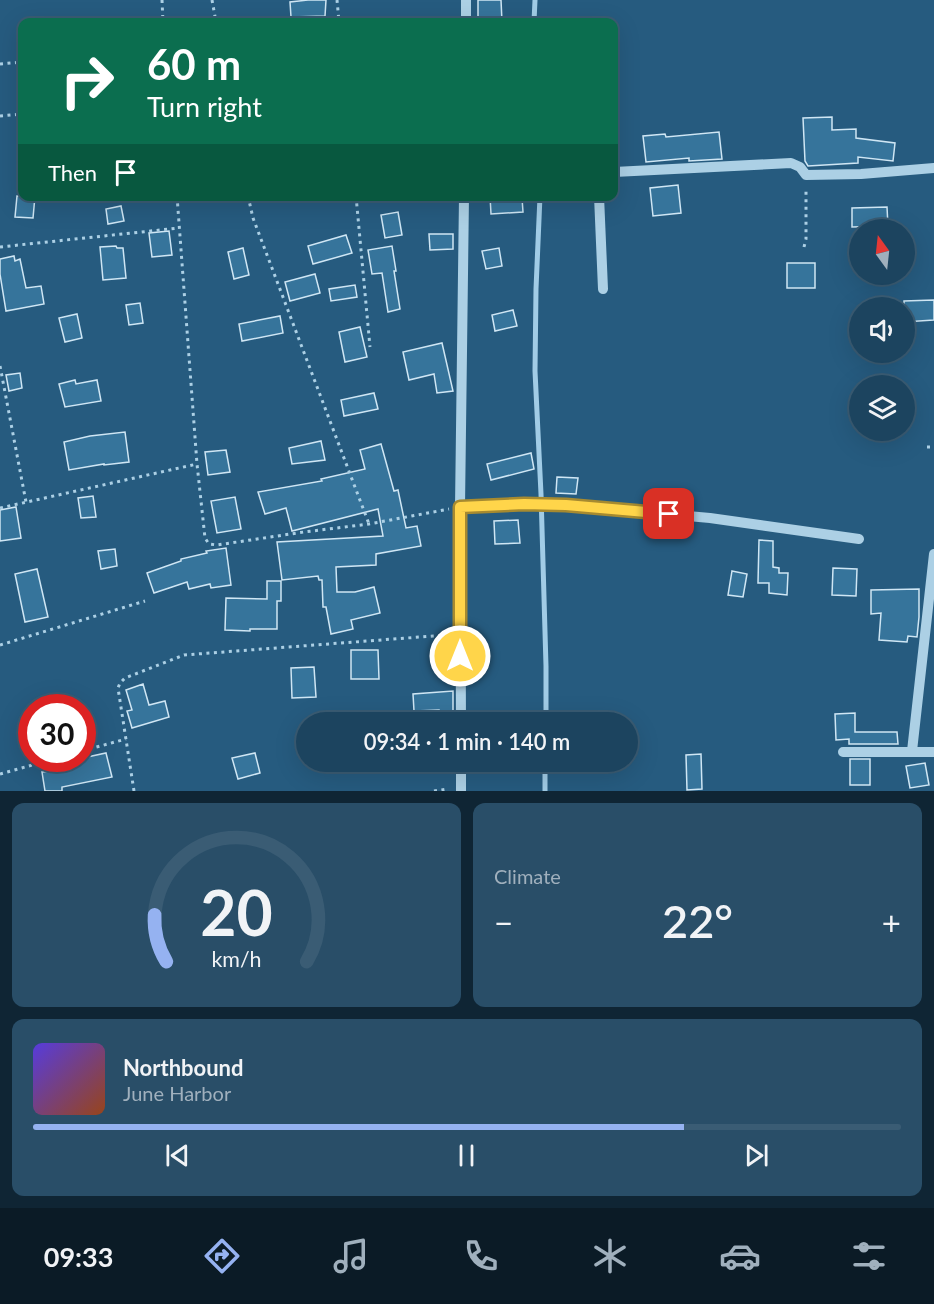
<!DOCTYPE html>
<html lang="en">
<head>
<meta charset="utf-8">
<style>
  body { margin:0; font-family:Lato,sans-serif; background:#294e68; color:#f1f3f6; height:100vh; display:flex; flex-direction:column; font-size:22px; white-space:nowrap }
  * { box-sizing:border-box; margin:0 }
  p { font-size:20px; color:#a0b0bd }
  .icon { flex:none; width:33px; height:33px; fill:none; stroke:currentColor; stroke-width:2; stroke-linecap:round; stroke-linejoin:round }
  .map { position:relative; height:791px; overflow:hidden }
  .details { display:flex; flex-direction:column; gap:12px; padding:12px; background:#0f2534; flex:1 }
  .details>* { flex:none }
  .guide { position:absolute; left:18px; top:18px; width:600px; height:183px; border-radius:12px; box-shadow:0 6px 24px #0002,0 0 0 2px #3a5c74; background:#0b6e4f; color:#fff; overflow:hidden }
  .needle { width:39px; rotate:345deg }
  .fabs { position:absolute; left:849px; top:219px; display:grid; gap:12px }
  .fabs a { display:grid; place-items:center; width:66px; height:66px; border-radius:50%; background:#1c445f; box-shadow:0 6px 24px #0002,0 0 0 2px #3a5c74; font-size:30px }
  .speed { position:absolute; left:18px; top:694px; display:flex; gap:12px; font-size:30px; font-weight:700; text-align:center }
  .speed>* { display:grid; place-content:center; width:78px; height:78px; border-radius:50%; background:#1c445f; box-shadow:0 6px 24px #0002,0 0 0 2px #3a5c74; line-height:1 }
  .speed .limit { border:9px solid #d22; background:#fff; color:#111 }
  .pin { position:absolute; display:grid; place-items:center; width:51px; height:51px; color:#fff; margin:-26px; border-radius:12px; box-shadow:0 3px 9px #0006 }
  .me { position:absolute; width:66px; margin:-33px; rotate:0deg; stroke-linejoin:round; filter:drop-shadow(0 0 4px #0008) }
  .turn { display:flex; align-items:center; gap:21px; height:126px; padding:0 30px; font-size:27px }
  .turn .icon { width:78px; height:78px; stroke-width:2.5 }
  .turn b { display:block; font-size:42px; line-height:51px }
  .then { display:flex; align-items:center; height:57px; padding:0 30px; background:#0003; gap:12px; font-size:22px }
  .big { font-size:45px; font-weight:600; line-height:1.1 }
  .details .tile { flex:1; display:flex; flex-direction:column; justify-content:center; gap:9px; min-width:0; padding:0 21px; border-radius:12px; background:#294e68 }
  .details .dial { align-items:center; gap:0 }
  .dial svg { height:156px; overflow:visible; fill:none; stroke:#3a5c74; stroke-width:7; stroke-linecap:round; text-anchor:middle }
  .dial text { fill:#f1f3f6; stroke:none }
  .song { display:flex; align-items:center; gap:18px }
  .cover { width:72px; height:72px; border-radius:9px; background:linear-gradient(135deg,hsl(250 70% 55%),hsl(20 70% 35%)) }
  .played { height:6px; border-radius:3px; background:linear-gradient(90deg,#95b2f1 75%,#3a5c74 75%) }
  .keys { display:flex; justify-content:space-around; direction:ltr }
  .heat { display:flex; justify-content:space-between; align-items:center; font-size:33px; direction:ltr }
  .details .tiles { flex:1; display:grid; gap:12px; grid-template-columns:1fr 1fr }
  .tile:last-child { grid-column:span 2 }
  .trip { position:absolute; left:296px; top:712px; width:342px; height:60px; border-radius:30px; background:#1c445f; box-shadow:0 6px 24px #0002,0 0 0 2px #3a5c74; font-weight:600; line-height:60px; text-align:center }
  .tabs { display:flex; height:96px; justify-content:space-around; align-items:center; background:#0b1b26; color:#a0b0bd }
  .tabs .icon { width:42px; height:42px }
  .tabs .selected { color:#95b2f1 }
  .tabs b { font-size:27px; color:#f1f3f6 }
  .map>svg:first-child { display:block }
</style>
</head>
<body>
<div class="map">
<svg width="934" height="791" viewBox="0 0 934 791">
  <rect width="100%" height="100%" fill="#265b7f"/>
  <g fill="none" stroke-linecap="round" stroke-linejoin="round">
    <path stroke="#a1cce6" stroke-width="5" d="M534,22l1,-22
      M540,196l-4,93 -1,82 6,123 5,172v57
      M545,791v-29"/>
  </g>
  <path fill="#36749b" stroke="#cfe6f4" stroke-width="1.5" d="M308,0h18l-1,16 -34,1 -1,-15z
    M478,0h23l1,22h-24z
    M832,117v13l24,-1v9l39,5 -2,18 -35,-4v6l-50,3 -3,-5 -2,-43z
    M719,132l3,27 -33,2v-3l-43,4 -3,-26 22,-2 1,3z
    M678,185l3,28 -28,3 -3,-28z
    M17,196h18l-2,22 -18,-1z
    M490,196h20v3l12,-1 1,14 -32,2z
    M121,206l3,15 -16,3 -2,-15z
    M887,207l1,19 -36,1v-19z
    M398,212l4,23 -17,3 -4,-23z
    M169,231l3,24 -20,2 -3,-24z
    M429,234h24v15l-23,1z
    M346,235l6,18 -39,11 -5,-18z
    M116,246l1,2h6l3,30 -23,2 -3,-33z
    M392,246l4,25h-2l6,38 -12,3 -6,-39 -10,1 -4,-24z
    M243,248l6,27 -15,4 -6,-27z
    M499,248l3,18 -16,3 -4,-18z
    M14,256l1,5 5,-2 6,29 15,-2 3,18 -38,7 -6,-37v-15z
    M787,263h28v25h-28z
    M315,274l5,19 -30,8 -5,-19z
    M355,285l2,12 -26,4 -2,-12z
    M934,300v20l-30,2v-21z
    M140,303l3,20 -14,2 -3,-20z
    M513,310l4,16 -22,5 -3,-16z
    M77,314l5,24 -17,4 -6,-24z
    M280,316l3,17 -41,8 -3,-17z
    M360,327l7,30 -22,5 -6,-30z
    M442,343l11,48 -16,2 -3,-19 -25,6 -6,-28z
    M20,373l2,15 -13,3 -3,-16z
    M75,380l1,4 21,-4 4,21 -36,6 -6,-23z
    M374,393l4,16 -34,7 -3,-16z
    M125,432l4,30 -25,3v-1l-35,6 -5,-28 26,-6z
    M321,441l4,19 -33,4 -3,-16z
    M381,444l13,47 4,-1 8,38 11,-2 4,20 -45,8v11l-40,2 1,25h18l19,-5 6,26 -29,7 2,9 -22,5 -5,-27h-3l-1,-27h-3l-1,-4 -36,4 -5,-38 106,-6 -5,-27 -86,22 -6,-23 -21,6 -7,-22 64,-11 -1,-2 44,-10 -5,-19z
    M226,450l4,22 -22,3 -3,-23z
    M531,453l3,16 -43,11 -4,-16z
    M557,477l21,1 -2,16 -20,-1z
    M93,496l3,21 -15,1 -3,-20z
    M235,497l6,32 -24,4 -6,-32z
    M16,507l5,31 -21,3v-31z
    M518,520l2,23 -25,1 -1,-23z
    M759,540l14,1v26l6,1v5h9l-1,22 -18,-2v-10h-11z
    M226,548l5,37 -20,3 -1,-4 -21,5 -2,-7 -33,11 -7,-20 34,-12v-2l26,-6 -1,-2z
    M115,549l2,17 -16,3 -3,-18z
    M833,568l24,1 -1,27 -24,-1z
    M37,569l11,48 -23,5 -10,-48z
    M732,571l15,3 -4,23 -15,-2z
    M267,581h14v20h-4v28h-27v2l-25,-1 1,-32 41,1z
    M919,589v28l-2,20 -9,-1 -1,6 -28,-2 2,-27 -10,1v-24z
    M351,650h27l1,29h-28z
    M314,667l2,30 -24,1 -1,-30z
    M143,684l6,21 16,-4 4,16 -37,11 -5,-17 5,-1 -6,-20z
    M453,691v32h-13l-1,-13 -25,1 -1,-17z
    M855,713v19h42l1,12h-49v-5l-13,1 -1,-26z
    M106,753l6,24 -50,10v4h-17l-3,-19 24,-3 -2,-7z
    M255,753l5,20 -22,6 -6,-21z
    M701,754l1,35 -15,1 -1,-35z
    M850,759h20v26h-20z
    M925,763l4,22 -19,3 -4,-22z"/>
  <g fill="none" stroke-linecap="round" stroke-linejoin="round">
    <path stroke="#acd0e5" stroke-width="3" stroke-dasharray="3 4.5" stroke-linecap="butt" d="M162,0l1,22
      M212,0l4,22
      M337,0l2,22
      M0,64l22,-2
      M0,116l22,-2
      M177,196l20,268 8,74 4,6 8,1 87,-13 65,-8 80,-15
      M248,196l5,22 116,306
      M356,196l14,151
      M0,247l179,-19
      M804,247l2,-8v-51
      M0,366l26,136
      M927,447h7
      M0,508l197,-44
      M0,645l145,-44
      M82,751l44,-12
      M0,774l54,-15
      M134,791l-16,-103 2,-5 5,-5 59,-23 262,-20
      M434,791l13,-2"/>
    <path stroke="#acd0e5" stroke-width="10" d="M466,22v-22
      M614,172l177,-9 9,4 6,8 55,-1 73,-6
      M599,196l4,93
      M460,507l64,-3 42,1 144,13 149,21
      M461,723l-1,-216 4,-311
      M912,751l22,-197
      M843,752h91
      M461,762v29"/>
  </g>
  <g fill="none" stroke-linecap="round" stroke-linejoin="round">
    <g stroke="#a68a30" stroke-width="15">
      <path id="route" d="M460,656v-149l64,-3 42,1 103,9"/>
    </g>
    <use href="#route" stroke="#ffd54a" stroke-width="10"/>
  </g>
</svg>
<div class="fabs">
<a><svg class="needle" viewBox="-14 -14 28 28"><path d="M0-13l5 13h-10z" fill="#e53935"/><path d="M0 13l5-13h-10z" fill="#a0b0bd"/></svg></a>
<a><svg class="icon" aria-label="sound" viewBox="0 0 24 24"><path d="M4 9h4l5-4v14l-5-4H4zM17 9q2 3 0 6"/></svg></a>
<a><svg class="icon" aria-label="layers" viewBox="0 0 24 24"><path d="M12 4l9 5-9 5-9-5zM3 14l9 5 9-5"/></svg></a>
</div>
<div class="speed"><div class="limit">30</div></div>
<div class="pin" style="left:669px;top:514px;background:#d93025"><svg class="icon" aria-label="arrive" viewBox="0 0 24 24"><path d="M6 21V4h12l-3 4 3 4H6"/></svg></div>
<svg class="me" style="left:460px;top:656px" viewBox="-20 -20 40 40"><circle r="17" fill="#ffd54a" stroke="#fff" stroke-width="3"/><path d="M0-11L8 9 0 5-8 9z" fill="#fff"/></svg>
<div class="trip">09:34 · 1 min · 140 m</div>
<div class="guide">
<div class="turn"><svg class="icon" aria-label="right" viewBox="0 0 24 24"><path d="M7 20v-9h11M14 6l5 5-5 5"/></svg><div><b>60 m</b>Turn right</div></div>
<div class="then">Then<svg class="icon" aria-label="arrive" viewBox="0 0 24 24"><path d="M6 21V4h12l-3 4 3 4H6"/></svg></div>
</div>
</div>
<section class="details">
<div class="tiles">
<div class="tile dial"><svg viewBox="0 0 100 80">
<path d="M14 69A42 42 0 1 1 86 69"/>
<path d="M14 69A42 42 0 0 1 8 45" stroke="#95b2f1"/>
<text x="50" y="56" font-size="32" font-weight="700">20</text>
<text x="50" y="72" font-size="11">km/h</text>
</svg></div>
<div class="tile"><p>Climate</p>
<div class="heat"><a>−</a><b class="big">22°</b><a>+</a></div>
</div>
<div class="tile">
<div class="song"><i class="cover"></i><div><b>Northbound</b><p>June Harbor</p></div></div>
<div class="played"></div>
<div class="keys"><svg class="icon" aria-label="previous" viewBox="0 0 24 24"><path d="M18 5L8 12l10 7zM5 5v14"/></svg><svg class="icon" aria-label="pause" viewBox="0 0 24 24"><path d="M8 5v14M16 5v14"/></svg><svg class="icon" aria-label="next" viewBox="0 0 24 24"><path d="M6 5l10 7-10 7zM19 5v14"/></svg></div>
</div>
</div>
</section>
<nav class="tabs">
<b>09:33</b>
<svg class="icon selected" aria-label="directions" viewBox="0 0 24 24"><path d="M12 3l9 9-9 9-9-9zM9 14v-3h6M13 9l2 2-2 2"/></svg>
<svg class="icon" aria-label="music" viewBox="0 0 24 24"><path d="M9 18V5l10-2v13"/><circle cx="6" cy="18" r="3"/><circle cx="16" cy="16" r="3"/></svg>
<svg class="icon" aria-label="phone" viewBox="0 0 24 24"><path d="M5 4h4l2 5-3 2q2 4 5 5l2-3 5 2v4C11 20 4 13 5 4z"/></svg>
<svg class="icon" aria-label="climate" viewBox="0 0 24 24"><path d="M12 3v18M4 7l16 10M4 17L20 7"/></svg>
<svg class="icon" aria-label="car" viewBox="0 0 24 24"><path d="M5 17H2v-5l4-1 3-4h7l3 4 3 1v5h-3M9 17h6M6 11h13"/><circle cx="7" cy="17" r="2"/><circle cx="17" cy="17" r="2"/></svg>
<svg class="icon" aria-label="filters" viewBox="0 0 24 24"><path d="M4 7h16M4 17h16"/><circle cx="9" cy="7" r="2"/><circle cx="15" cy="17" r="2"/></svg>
</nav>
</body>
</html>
